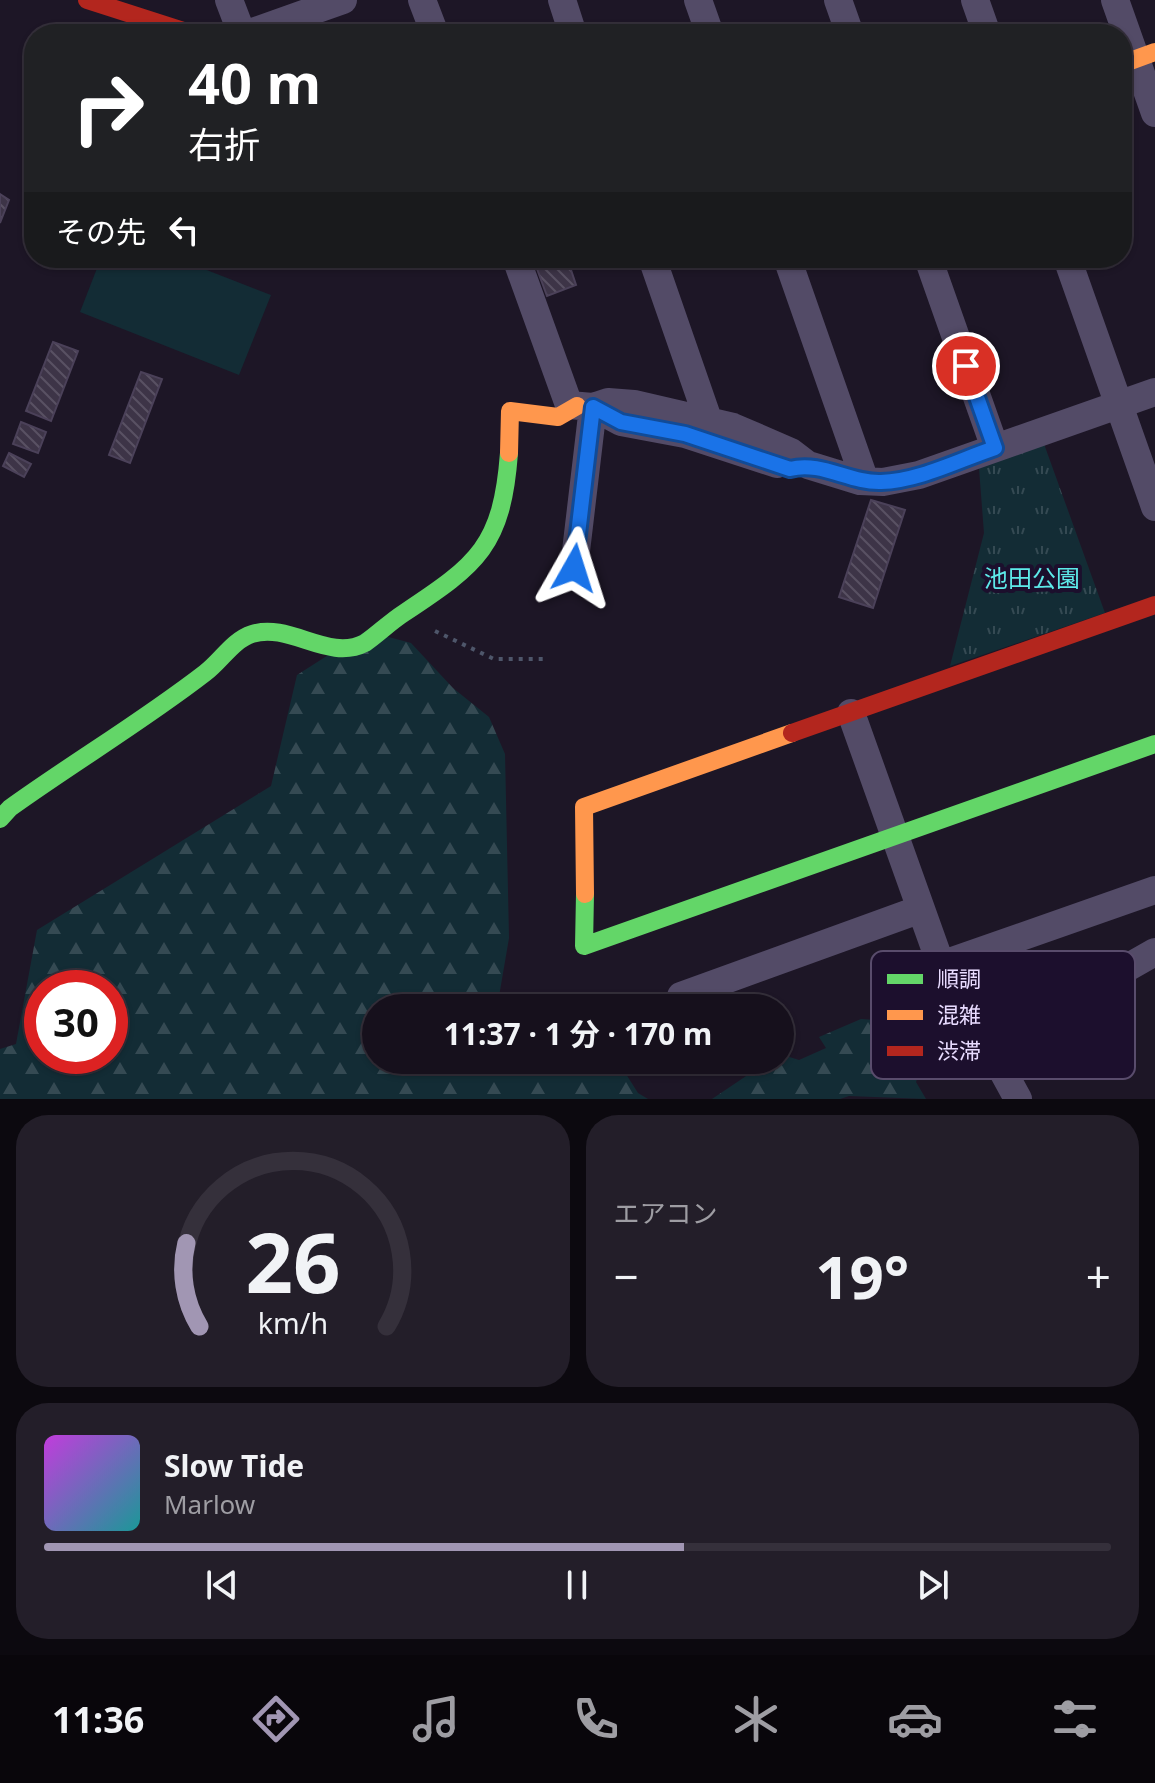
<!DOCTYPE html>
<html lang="ja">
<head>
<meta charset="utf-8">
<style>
  body { margin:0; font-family:"Noto Sans","Noto Sans JP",sans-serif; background:#231e29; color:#f1f3f6; height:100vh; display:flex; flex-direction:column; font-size:30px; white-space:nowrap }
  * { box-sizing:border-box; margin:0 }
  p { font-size:26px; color:#9e9da3 }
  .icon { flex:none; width:44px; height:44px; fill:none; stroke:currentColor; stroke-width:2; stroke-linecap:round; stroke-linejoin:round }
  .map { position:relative; height:1099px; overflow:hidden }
  .sheet { display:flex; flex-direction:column; gap:16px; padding:16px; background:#0c090f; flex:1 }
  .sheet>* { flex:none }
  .banner { position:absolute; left:24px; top:24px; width:1108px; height:244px; border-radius:32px; box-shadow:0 2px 6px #0004,0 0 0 2px #35303b; background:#202124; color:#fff; overflow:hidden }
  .speed { position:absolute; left:24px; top:970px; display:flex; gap:16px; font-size:40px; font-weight:700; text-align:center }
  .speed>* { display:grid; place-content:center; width:104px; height:104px; border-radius:50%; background:#16101c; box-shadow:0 2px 6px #0004,0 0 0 2px #35303b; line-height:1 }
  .speed .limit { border:12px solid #d22; background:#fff; color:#111 }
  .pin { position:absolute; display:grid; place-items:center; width:68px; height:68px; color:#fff; margin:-34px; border:4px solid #fff; border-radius:50%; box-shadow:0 2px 8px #0007 }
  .me { position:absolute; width:88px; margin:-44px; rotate:6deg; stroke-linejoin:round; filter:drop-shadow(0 0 6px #0008) }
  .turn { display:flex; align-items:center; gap:28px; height:168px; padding:0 32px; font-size:36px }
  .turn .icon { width:104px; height:104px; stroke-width:2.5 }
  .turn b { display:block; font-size:56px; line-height:68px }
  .then { display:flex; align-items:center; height:76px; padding:0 32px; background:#0003; gap:16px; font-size:30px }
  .big { font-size:60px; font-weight:700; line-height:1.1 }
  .sheet .tile { flex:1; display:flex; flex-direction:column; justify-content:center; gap:12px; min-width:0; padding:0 28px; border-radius:32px; background:#231e29 }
  .sheet .dial { align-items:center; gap:0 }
  .dial svg { height:208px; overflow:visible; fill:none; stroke:#35303b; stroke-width:7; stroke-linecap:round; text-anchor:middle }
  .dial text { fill:#f1f3f6; stroke:none }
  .song { display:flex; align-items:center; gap:24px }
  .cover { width:96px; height:96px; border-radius:12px; background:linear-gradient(135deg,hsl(290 70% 55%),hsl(180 70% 35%)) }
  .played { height:8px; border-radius:4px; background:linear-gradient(90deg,#a196b3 60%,#35303b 60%) }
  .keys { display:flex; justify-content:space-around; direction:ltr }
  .heat { display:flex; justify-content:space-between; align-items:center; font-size:44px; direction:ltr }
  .sheet .tiles { flex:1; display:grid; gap:16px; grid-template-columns:1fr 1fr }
  .tile:last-child { grid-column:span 2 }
  .trip { position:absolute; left:362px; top:994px; width:432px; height:80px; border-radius:40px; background:#16101c; box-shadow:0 2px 6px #0004,0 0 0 2px #35303b; font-weight:700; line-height:80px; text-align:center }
  .menu { display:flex; height:128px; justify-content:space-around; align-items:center; background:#09060b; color:#9e9da3 }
  .menu .icon { width:56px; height:56px }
  .menu .on { color:#a196b3 }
  .menu b { font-size:36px; color:#f1f3f6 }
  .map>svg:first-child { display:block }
</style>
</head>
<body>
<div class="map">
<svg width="1155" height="1099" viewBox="0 0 1155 1099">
  <defs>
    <pattern id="grass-tufts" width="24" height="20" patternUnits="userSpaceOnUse" patternTransform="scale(2)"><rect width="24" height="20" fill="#132c35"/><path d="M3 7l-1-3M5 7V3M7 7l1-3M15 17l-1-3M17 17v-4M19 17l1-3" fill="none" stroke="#354a53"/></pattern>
    <pattern id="forest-firs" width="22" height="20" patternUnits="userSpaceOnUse" patternTransform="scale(2)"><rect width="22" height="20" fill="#132c35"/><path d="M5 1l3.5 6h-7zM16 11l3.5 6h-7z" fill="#354a53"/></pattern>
    <pattern id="building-back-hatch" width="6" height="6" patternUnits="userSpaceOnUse" patternTransform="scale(2)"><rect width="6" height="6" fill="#3d3447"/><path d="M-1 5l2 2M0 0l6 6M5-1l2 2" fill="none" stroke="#595163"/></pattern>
  </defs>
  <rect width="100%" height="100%" fill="#1d1626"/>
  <path fill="url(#grass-tufts)" d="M1044,444l61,169 -155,53 34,-133 -5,-65z"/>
  <path fill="url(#forest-firs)" fill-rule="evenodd" d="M366,631l45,12 42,45 36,29 16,37 4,184 -12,70h-121v52h241l21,33 10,6h-648v-50l16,-5 21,-114 234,-144 26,-111zM42,988h68v68h-68z
    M861,1019l42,3 29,13 -16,47 10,17 -77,-3 -9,3h-128l58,-39h10v-6l19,6 27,-12 -7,-11z"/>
  <path fill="#132c35" d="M101,258h75l95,37 -32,80 -159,-63z"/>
  <path fill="url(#building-back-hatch)" stroke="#4b4159" stroke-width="2" d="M0,194l9,6 -9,23z
    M533,258h34l9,27 -29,11z
    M53,342l25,9 -27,70 -25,-10z
    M141,372l21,7 -32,84 -21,-8z
    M21,422l25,10 -8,21 -25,-9z
    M9,453l22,11 -7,13 -21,-11z
    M871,500l34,10 -32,98 -34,-11z"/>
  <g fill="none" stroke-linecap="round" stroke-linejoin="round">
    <path stroke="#4e566a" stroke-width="4" stroke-dasharray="4 6" stroke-linecap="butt" d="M435,631l59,28h50"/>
    <path stroke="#534b67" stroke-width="28" d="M229,0l13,34
      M422,0l13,34
      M562,0l11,34
      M698,0l12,34
      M838,0l12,34
      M975,0l12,34
      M1115,0l40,113
      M247,34l96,-34
      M516,258l53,147 24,2 15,-5 26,2 99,23 58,25 17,13 52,16 23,1 36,-7 236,-83
      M652,258l57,164
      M787,258l78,223
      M928,258l67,190
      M1067,258l88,249
      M574,568l19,-161 28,15 64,12 92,30
      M851,713l90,252 214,-75
      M684,1008l-3,-12 240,-87
      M1018,1099l-24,-44 8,-16 153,-87"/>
    <path stroke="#63d668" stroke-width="18" d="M0,819l10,-11c64,-46 133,-87 195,-135 16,-12 28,-33 47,-39 38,-12 76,28 113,9 13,-9 25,-21 39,-30 74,-49 98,-67 105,-160
      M585,894l-1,52 571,-202"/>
    <path stroke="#ff974d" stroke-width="18" d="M1122,64l33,-12
      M509,453l1,-42 48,6 19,-11
      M585,894l-1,-87 208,-74"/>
    <path stroke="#b3261e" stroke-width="18" d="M87,0l106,34
      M792,733l363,-128"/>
  </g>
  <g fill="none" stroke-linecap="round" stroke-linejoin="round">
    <g stroke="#114b97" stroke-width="20">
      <path id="route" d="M574,568l19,-161 28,15 64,12 105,35c32,-8 59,14 91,13 38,-1 78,-22 114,-34l-29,-82"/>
    </g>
    <use href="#route" stroke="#1a73e8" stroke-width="14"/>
  </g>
  <g text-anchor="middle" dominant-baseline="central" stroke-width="8" stroke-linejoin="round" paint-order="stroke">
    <g font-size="24" fill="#5deae9" stroke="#1c0f2d">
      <text x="1032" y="577">池田公園</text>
    </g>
  </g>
  <rect x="871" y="951" width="264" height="128" rx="12" fill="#1c0f2d" stroke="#594c6c" stroke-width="2"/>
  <rect x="887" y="974" width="36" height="10" fill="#63d668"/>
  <rect x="887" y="1010" width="36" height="10" fill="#ff974d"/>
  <rect x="887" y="1046" width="36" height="10" fill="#b3261e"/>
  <g font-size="22" fill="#e8dbff">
    <text x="937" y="987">順調</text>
    <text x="937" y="1023">混雑</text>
    <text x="937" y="1059">渋滞</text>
  </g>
</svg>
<div class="speed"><div class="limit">30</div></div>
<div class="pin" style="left:966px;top:366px;background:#d93025"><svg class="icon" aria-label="arrive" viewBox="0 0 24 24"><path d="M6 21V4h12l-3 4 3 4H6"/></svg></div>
<svg class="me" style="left:574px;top:568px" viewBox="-20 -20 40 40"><path d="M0-17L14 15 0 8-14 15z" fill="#1a73e8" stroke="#fff" stroke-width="4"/></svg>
<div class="trip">11:37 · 1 分 · 170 m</div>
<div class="banner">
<div class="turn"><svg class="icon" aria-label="right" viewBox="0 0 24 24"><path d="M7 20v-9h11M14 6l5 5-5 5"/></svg><div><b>40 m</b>右折</div></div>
<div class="then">その先<svg class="icon" aria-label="left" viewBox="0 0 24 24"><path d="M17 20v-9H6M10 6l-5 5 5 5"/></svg></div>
</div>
</div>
<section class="sheet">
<div class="tiles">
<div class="tile dial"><svg viewBox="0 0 100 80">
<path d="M14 69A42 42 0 1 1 86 69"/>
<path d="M14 69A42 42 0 0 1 9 37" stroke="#a196b3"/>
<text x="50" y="56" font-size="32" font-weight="700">26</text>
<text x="50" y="72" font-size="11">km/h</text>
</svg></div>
<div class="tile"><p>エアコン</p>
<div class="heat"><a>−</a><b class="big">19°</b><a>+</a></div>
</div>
<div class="tile">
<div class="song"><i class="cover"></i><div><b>Slow Tide</b><p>Marlow</p></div></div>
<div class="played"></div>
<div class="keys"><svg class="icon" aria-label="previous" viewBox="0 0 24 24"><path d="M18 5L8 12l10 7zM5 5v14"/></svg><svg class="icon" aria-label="pause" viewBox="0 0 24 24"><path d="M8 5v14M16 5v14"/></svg><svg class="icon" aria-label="next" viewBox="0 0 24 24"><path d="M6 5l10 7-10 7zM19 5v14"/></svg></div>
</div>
</div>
</section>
<nav class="menu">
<b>11:36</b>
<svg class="icon on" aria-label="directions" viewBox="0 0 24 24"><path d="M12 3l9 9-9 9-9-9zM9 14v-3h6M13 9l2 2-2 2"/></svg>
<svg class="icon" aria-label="music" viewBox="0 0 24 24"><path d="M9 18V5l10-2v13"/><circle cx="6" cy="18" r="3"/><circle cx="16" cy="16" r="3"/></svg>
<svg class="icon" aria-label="phone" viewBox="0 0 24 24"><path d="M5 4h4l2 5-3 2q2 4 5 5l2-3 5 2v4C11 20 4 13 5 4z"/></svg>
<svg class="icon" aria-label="climate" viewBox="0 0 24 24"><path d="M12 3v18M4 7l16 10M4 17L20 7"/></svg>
<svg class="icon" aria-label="car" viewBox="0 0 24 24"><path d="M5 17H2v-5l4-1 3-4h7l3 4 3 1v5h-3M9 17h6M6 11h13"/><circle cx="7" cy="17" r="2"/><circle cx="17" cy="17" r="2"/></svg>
<svg class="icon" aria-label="filters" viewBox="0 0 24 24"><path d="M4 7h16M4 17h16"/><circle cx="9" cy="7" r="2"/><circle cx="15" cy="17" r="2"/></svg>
</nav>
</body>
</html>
